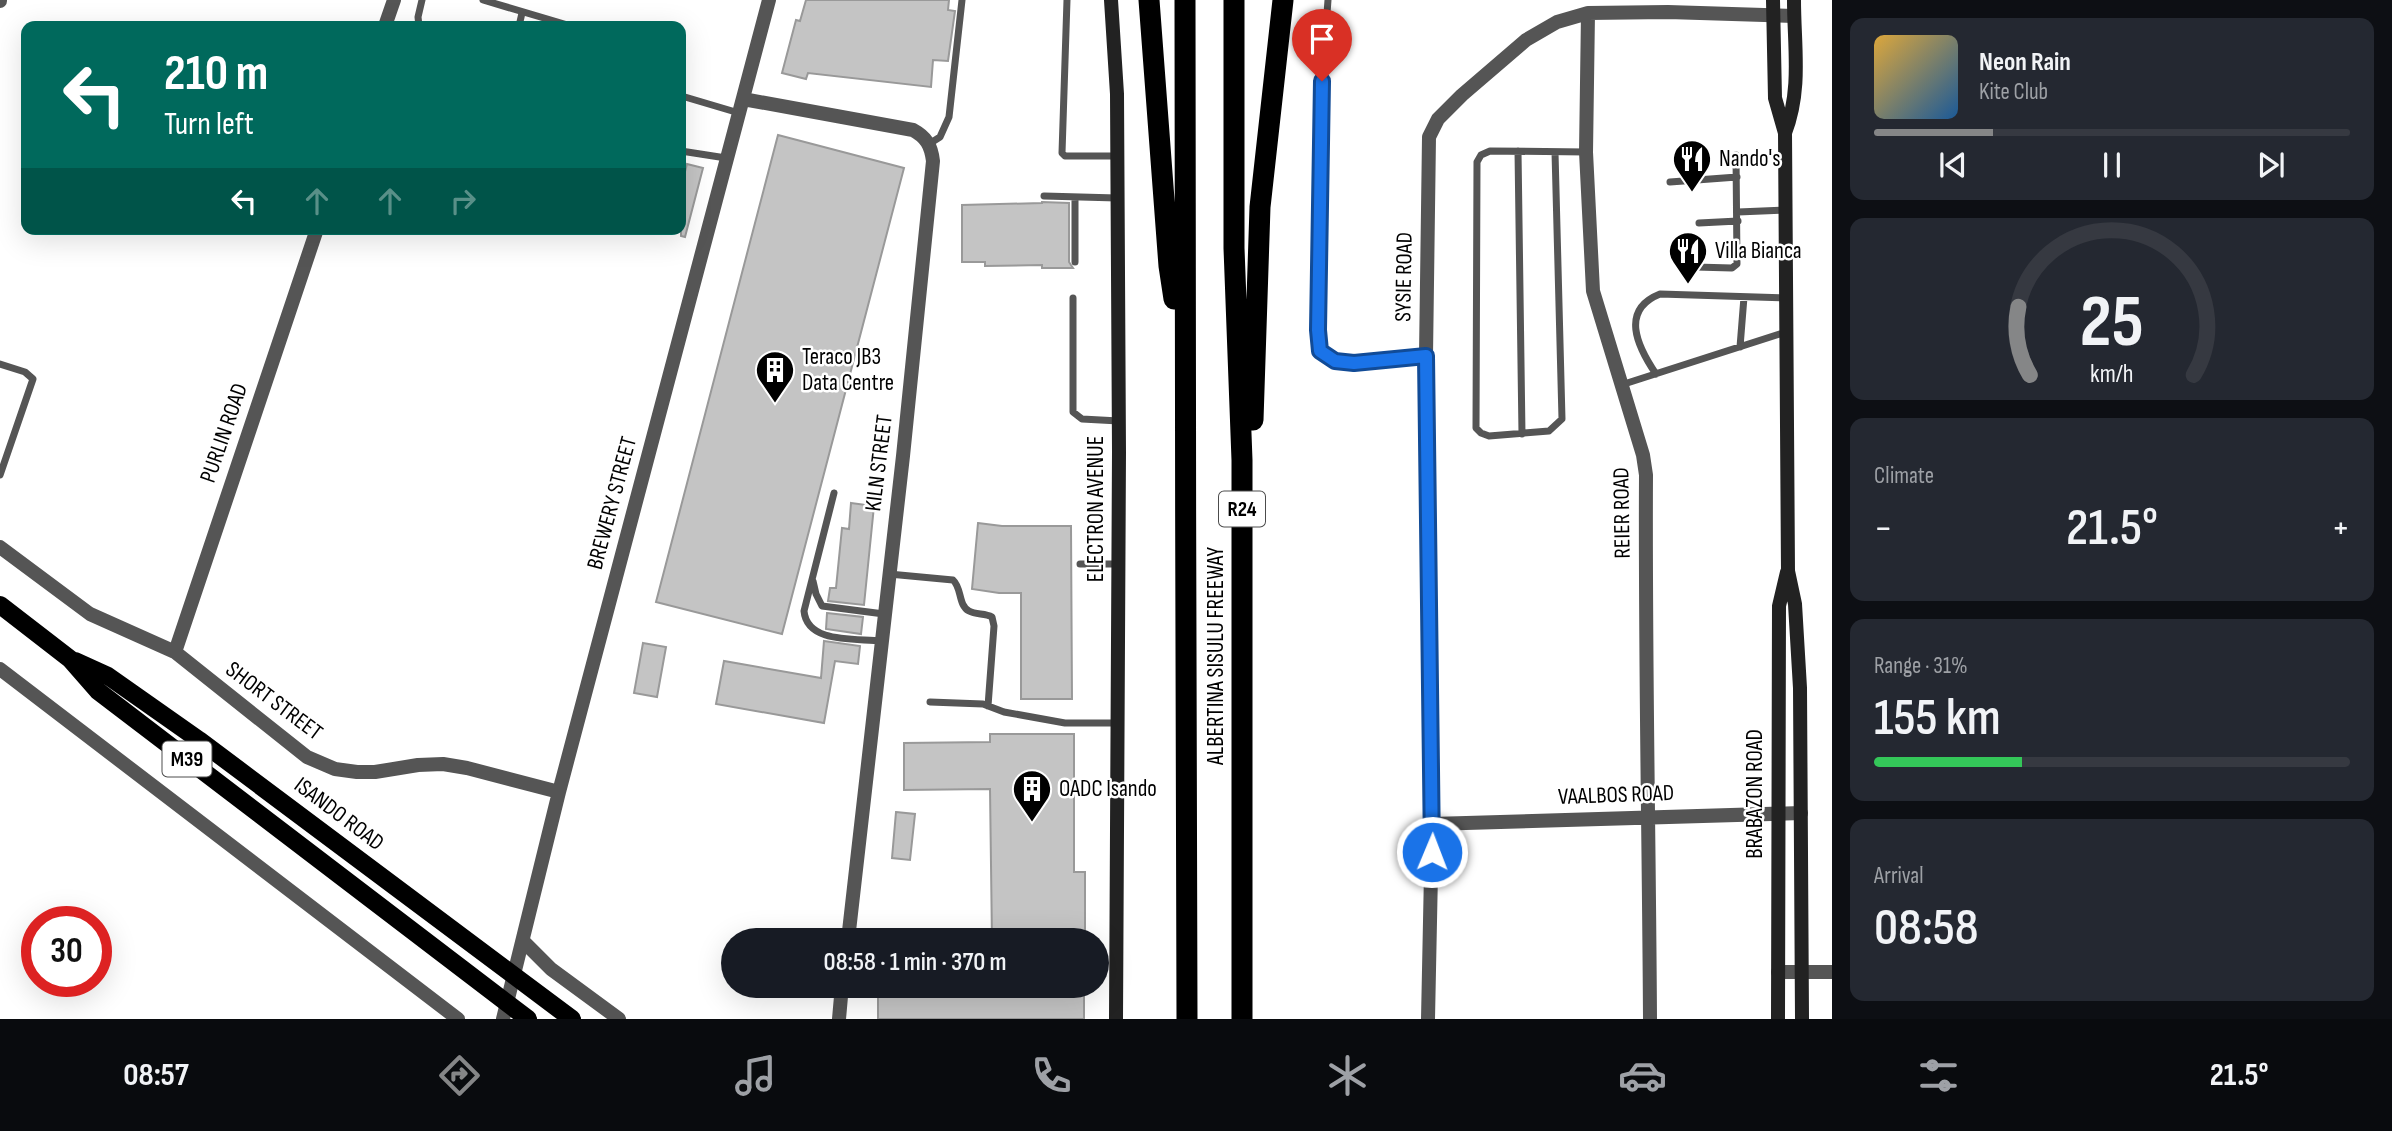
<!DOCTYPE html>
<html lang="en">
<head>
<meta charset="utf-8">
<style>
  body { margin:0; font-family:"Sofia Sans Condensed",sans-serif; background:#242831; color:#f1f3f6; height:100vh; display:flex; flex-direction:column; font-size:26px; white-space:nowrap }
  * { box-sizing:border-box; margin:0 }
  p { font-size:23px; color:#9ea1a6 }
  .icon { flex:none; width:38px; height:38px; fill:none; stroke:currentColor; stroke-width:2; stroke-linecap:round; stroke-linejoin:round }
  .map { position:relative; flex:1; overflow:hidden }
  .details { display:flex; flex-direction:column; gap:18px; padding:18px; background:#0d0f14; width:560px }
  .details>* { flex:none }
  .banner { position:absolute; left:21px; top:21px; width:665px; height:214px; border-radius:14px; box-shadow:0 7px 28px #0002; background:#00695c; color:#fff; overflow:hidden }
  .speed { position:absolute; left:21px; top:906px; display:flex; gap:14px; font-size:35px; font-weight:700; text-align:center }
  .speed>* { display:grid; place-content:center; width:91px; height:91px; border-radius:50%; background:#171b24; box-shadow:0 7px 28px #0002; line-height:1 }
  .speed .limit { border:10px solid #d22; background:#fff; color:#111 }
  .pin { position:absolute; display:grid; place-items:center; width:60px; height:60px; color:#fff; margin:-72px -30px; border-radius:50% 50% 50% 0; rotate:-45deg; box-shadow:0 0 7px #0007 }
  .pin .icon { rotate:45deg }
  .me { position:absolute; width:77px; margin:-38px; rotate:1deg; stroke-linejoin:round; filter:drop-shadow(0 0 5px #0008) }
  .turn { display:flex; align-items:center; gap:24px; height:147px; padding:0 28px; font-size:32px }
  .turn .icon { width:91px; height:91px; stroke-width:2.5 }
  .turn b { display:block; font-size:49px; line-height:60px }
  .lanes { display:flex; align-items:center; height:66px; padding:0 28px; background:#0003; justify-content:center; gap:35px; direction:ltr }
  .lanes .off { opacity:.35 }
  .big { font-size:52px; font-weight:600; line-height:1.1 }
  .details .tile { flex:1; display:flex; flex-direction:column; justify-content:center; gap:10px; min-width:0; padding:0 24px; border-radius:14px; background:#242831 }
  .details .dial { align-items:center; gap:0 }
  .dial svg { height:182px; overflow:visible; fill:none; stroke:#363941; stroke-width:7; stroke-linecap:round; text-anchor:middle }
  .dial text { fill:#f1f3f6; stroke:none }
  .song { display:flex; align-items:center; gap:21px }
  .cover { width:84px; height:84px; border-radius:10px; background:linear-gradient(135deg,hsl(40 70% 55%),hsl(210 70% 35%)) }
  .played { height:7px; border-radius:4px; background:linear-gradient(90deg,#858687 25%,#363941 25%) }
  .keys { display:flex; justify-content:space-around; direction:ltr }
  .heat { display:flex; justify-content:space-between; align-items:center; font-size:38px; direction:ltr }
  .charge { height:10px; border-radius:5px; background:linear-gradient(90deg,#34c759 31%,#363941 0) }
  .trip { position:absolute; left:721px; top:928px; width:388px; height:70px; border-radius:35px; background:#171b24; box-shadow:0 7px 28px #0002; font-weight:600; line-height:70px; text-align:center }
  .tabs { display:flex; height:112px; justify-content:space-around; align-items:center; background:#090b0e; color:#9ea1a6 }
  .tabs .icon { width:49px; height:49px }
  .tabs .current { color:#858687 }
  .tabs b { font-size:32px; color:#f1f3f6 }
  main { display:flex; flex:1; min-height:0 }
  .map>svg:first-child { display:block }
</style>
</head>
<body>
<main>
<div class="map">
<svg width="1832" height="1019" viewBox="0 0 1832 1019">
  <rect width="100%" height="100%" fill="#fff"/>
  <path fill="#c4c4c4" stroke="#999" stroke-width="2" d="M806,0h143l-1,10 7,1 -7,50 -15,-1 -2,27 -123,-14 -2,6 -24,-6 14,-53 4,1z
    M778,135l126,33 -122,466 -126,-32z
    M687,164l16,4 -18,69 -4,-1v-49z
    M1042,202l27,1v59l4,6h-31v-3l-57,1v-4h-23v-57l80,-2z
    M851,503l23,3 -10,99 -36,-4 2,-13h6l6,-60 7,1z
    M978,523l24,3h69l1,173h-51v-106h-22l-27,-4z
    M827,613l36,4 -2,17 -35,-5z
    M824,641l36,5 -2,18 -23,-3 -11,62 -108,-19 8,-43 97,17z
    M643,643l23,4 -9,50 -23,-4z
    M990,734h84v138h11v68h-93l-2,-151 -86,1v-47l86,-1z
    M896,812l19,2 -5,46 -18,-2z
    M878,985h206v34h-206z"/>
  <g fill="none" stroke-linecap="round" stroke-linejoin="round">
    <path stroke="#555" stroke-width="7" d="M483,0l88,26
      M1067,0l-5,153 3,3h52
      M1328,0l-6,81 -4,249 2,21 15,10 19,2 72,-7
      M419,26l-1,-9 4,-17
      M519,26l3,-13
      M681,98l4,-1 54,16
      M929,144l11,-7 9,-20 13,-117
      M681,151l45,7
      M1518,151l4,283
      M1555,152l7,267 -13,12 -60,5 -8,-3 -5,-5 1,-266 4,-7 9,-4 96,1
      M1692,154l3,26
      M1670,182l67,-5
      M1044,196l73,2
      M1738,212l47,-2
      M1699,223l39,-2
      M1075,262v-65
      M1695,267l37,1 5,-4 -1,-109
      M1073,298v114l9,7 37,2
      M1740,347l4,-50
      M0,364l25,8 8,7 -33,96
      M1656,374c-19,-28 -36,-64 4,-80l126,4
      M1621,385l165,-53
      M834,493l-30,118c3,33 52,27 77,30
      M1080,564h39
      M889,574l64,6c9,8 5,25 16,31 7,4 16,2 23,6l2,9 -6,80
      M813,581l3,13 6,12 62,8
      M930,702l53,2 21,8 61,11h52"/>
    <path stroke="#555" stroke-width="14" d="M0,1v-1
      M1588,13l-2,139 7,139 50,164 3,20c-1,181 3,363 4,544
      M385,26l9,-26
      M743,99l170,31c13,7 18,15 20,31l-30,295 -55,484
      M0,547l90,67 85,38 132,105 28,12 22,3h18l43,-7 25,-1 24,4 92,24
      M175,652l142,-423
      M0,669l458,350
      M1432,824l369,-11
      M523,941l28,28 68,50
      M1778,972h54
      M503,1019l56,-227 210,-792
      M839,1019l3,-34
      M1428,1019l4,-195 -6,-468 3,-219 9,-18 24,-24 64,-55 31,-18 31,-9 80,-1 126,4"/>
    <path stroke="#222" stroke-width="14" d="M1111,0l6,94 2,358 -3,567
      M1773,0l2,98 10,35 3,438 7,33 5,84 2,331
      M1785,133c17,-44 9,-87 9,-133
      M1778,1019l1,-413 8,-34"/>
    <path stroke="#000" stroke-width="18" d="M0,605l70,54 28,32 430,328
      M75,661l33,15 91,64 373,279"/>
    <path stroke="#000" stroke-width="21" d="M1149,0l20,266 5,33
      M1185,0c2,340 -1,679 2,1019
      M1234,0v248l8,212v559
      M1253,420l7,-213 23,-207"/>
  </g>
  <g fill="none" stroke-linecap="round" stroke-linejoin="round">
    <g stroke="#114b97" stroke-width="18">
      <path id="route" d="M1322,81l-4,249 2,21 15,10 19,2 72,-7 6,496"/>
    </g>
    <use href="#route" stroke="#1a73e8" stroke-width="12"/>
  </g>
  <defs>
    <g id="restaurant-pin" transform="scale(2.0125)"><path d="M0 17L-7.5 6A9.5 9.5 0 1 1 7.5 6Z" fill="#000" stroke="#fff"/><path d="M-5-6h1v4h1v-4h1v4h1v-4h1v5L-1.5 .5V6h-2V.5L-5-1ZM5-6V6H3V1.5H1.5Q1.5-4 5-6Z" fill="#fff"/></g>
    <g id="building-pin" transform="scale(2.0125)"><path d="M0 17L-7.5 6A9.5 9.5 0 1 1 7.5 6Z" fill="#000" stroke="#fff"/><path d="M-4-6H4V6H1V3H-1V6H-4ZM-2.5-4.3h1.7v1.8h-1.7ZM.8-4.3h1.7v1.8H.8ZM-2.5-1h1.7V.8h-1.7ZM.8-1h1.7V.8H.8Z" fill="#fff"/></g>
  </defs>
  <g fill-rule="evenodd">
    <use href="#restaurant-pin" x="1692" y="159"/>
    <use href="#restaurant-pin" x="1688" y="251"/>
    <use href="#building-pin" x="775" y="370"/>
    <use href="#building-pin" x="1032" y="789"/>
  </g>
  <g text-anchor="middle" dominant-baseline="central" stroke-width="5" stroke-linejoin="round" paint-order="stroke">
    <g fill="#fff" stroke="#4c4c4c" stroke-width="2">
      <rect x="1219" y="491.5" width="46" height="35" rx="5"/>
      <rect x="162.5" y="741.5" width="49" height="35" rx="5"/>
    </g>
    <g font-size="21" font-weight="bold" fill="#000">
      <text x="1242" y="509">R24</text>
      <text x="187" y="759">M39</text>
    </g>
    <g font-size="23" fill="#000" stroke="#fff" text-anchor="start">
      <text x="1719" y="159">Nando's</text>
      <text x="1715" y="251">Villa Bianca</text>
      <text x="802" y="357">Teraco JB3<tspan x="802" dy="26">Data Centre</tspan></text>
      <text x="1059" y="789">OADC Isando</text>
    </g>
    <g font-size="23" fill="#000" stroke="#fff">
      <text transform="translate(1404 277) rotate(-89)">SYSIE ROAD</text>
      <text transform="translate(224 433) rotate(-71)">PURLIN ROAD</text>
      <text transform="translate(879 463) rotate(-83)">KILN STREET</text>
      <text transform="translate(612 503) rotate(-75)">BREWERY STREET</text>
      <text transform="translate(1096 509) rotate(-90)">ELECTRON AVENUE</text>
      <text transform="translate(1622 513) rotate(-91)">REIER ROAD</text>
      <text transform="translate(1216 656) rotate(-90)">ALBERTINA SISULU FREEWAY</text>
      <text transform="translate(274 701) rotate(37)">SHORT STREET</text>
      <text transform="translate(1755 794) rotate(-90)">BRABAZON ROAD</text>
      <text transform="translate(1616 795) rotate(-2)">VAALBOS ROAD</text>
      <text transform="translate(339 814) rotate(37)">ISANDO ROAD</text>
    </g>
  </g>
</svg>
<div class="speed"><div class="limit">30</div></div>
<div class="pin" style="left:1322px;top:81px;background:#d93025"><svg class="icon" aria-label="arrive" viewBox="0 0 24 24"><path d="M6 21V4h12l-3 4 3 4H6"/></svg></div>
<svg class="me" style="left:1432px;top:852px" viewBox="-20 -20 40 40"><circle r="17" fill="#1a73e8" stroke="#fff" stroke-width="3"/><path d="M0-11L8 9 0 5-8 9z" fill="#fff"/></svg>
<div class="trip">08:58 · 1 min · 370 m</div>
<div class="banner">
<div class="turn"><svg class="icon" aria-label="left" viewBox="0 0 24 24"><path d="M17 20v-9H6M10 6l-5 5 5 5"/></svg><div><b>210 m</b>Turn left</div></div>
<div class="lanes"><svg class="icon" aria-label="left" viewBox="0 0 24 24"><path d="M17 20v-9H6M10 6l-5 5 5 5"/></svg><svg class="icon off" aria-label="ahead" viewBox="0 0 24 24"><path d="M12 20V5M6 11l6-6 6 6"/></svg><svg class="icon off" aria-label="ahead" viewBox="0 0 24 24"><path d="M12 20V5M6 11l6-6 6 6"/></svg><svg class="icon off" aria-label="right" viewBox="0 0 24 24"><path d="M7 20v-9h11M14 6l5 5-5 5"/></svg></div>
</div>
</div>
<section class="details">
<div class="tile">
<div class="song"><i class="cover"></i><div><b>Neon Rain</b><p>Kite Club</p></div></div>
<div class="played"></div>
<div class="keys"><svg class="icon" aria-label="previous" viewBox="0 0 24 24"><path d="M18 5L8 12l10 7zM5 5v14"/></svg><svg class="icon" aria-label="pause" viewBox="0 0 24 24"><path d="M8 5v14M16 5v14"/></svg><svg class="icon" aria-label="next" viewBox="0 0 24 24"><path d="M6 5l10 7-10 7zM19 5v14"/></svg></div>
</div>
<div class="tile dial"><svg viewBox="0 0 100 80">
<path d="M14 69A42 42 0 1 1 86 69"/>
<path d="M14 69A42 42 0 0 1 9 39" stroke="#858687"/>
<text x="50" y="56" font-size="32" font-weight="700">25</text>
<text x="50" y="72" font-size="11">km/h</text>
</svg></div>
<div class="tile"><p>Climate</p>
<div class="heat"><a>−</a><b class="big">21.5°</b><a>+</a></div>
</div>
<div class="tile"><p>Range · 31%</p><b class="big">155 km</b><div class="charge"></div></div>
<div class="tile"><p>Arrival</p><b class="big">08:58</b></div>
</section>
</main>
<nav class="tabs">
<b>08:57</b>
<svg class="icon current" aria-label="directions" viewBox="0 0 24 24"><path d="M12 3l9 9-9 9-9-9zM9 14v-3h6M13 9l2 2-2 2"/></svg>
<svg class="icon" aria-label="music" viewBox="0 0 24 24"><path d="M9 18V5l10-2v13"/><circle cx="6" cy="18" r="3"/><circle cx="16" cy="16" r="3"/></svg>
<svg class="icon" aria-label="phone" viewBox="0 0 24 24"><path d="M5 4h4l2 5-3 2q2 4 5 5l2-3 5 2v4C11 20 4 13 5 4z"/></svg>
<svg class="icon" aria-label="climate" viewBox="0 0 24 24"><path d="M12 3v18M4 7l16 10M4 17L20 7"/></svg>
<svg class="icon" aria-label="car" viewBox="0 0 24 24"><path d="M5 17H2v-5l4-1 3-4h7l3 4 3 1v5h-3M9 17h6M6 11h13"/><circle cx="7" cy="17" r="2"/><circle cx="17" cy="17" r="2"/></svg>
<svg class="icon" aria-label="filters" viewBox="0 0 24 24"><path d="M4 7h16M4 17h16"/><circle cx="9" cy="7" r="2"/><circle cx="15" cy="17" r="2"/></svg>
<b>21.5°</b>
</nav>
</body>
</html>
